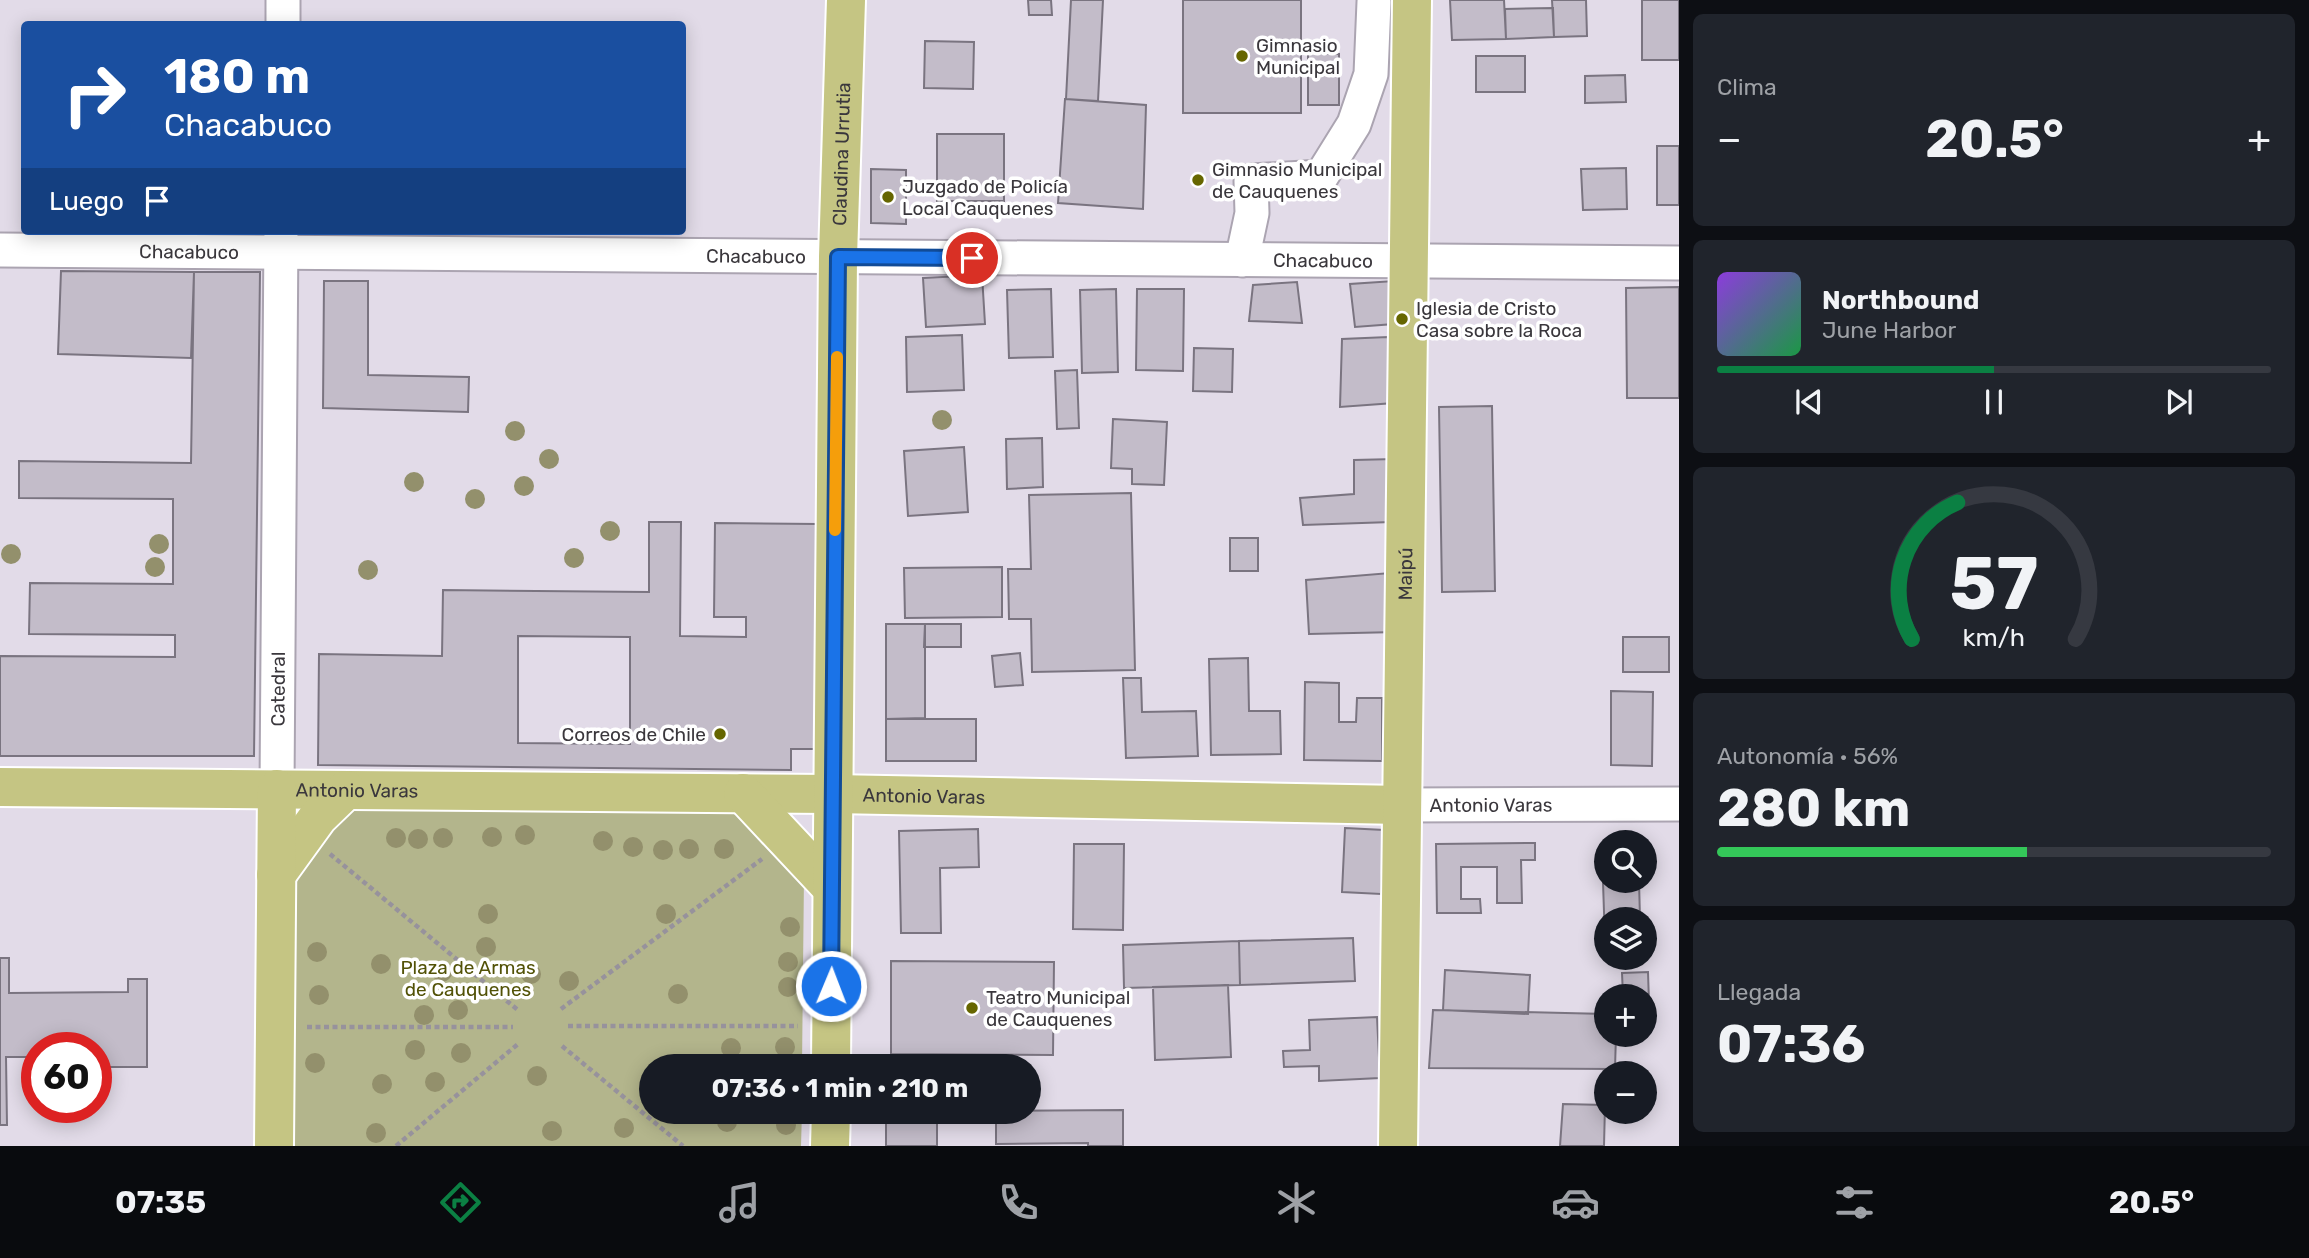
<!DOCTYPE html>
<html lang="es">
<head>
<meta charset="utf-8">
<style>
  body { margin:0; font-family:Rubik,sans-serif; background:#20242c; color:#f1f3f6; height:100vh; display:flex; flex-direction:column; font-size:26px; white-space:nowrap }
  * { box-sizing:border-box; margin:0 }
  p { font-size:23px; color:#9ea1a6 }
  .icon { flex:none; width:38px; height:38px; fill:none; stroke:currentColor; stroke-width:2; stroke-linecap:round; stroke-linejoin:round }
  .map { position:relative; flex:1; overflow:hidden }
  .details { display:flex; flex-direction:column; gap:14px; padding:14px; background:#0d0f14; width:630px }
  .details>* { flex:none }
  .top-card { position:absolute; left:21px; top:21px; width:665px; height:214px; border-radius:7px; box-shadow:0 4px 18px #0003; background:#1a4fa0; color:#fff; overflow:hidden }
  .controls { position:absolute; left:1594px; top:830px; display:grid; gap:14px }
  .controls a { display:grid; place-items:center; width:63px; height:63px; border-radius:50%; background:#171b24; box-shadow:0 4px 18px #0003; font-size:35px }
  .speed { position:absolute; left:21px; top:1032px; display:flex; gap:14px; font-size:35px; font-weight:700; text-align:center }
  .speed>* { display:grid; place-content:center; width:91px; height:91px; border-radius:50%; background:#171b24; box-shadow:0 4px 18px #0003; line-height:1 }
  .speed .limit { border:10px solid #d22; background:#fff; color:#111 }
  .pin { position:absolute; display:grid; place-items:center; width:60px; height:60px; color:#fff; margin:-30px; border:4px solid #fff; border-radius:50%; box-shadow:0 2px 7px #0007 }
  .me { position:absolute; width:77px; margin:-38px; rotate:1deg; stroke-linejoin:round; filter:drop-shadow(0 0 5px #0008) }
  .turn { display:flex; align-items:center; gap:24px; height:147px; padding:0 28px; font-size:32px }
  .turn .icon { width:91px; height:91px; stroke-width:2.5 }
  .turn b { display:block; font-size:49px; line-height:60px }
  .then { display:flex; align-items:center; height:66px; padding:0 28px; background:#0003; gap:14px; font-size:26px }
  .big { font-size:52px; font-weight:700; line-height:1.1 }
  .details .tile { flex:1; display:flex; flex-direction:column; justify-content:center; gap:10px; min-width:0; padding:0 24px; border-radius:10px; background:#20242c }
  .details .dial { align-items:center; gap:0 }
  .dial svg { height:182px; overflow:visible; fill:none; stroke:#363941; stroke-width:7; stroke-linecap:round; text-anchor:middle }
  .dial text { fill:#f1f3f6; stroke:none }
  .song { display:flex; align-items:center; gap:21px }
  .cover { width:84px; height:84px; border-radius:10px; background:linear-gradient(135deg,hsl(270 70% 55%),hsl(140 70% 35%)) }
  .played { height:7px; border-radius:4px; background:linear-gradient(90deg,#0b8043 50%,#363941 50%) }
  .keys { display:flex; justify-content:space-around; direction:ltr }
  .heat { display:flex; justify-content:space-between; align-items:center; font-size:38px; direction:ltr }
  .charge { height:10px; border-radius:5px; background:linear-gradient(90deg,#34c759 56%,#363941 0) }
  .trip { position:absolute; left:639px; top:1054px; width:402px; height:70px; border-radius:35px; background:#171b24; box-shadow:0 4px 18px #0003; font-weight:700; line-height:70px; text-align:center }
  .dock { display:flex; height:112px; justify-content:space-around; align-items:center; background:#090b0e; color:#9ea1a6 }
  .dock .icon { width:49px; height:49px }
  .dock .selected { color:#0b8043 }
  .dock b { font-size:32px; color:#f1f3f6 }
  main { display:flex; flex:1; min-height:0 }
  .map>svg:first-child { display:block }
</style>
</head>
<body>
<main>
<div class="map">
<svg width="1679" height="1146" viewBox="0 0 1679 1146">
  <rect width="100%" height="100%" fill="#e2dbe8"/>
  <path fill="#b3b58c" d="M355,807l389,6 60,63 -2,190h-151v45h151l-1,35h-509l-1,-273z"/>
  <path fill="#c3bcc9" stroke="#7a7480" stroke-width="2" fill-rule="evenodd" d="M1028,0h23l1,15h-23z
    M1071,0h32l-5,101 -32,-2z
    M1183,0h118v113h-118z
    M1450,0h54l2,39 -54,1z
    M1552,0h34l1,36 -33,1z
    M1642,0h37v60h-37z
    M1553,8l1,29 -48,2 -1,-30z
    M925,41l49,1 -1,47 -49,-1z
    M1308,54h31v51h-31z
    M1476,56h49v36h-49z
    M1625,75l1,27 -41,1v-27z
    M1065,99l81,6 -3,104 -85,-6z
    M937,134h67v67h-67z
    M1657,146h22v59h-22z
    M1626,168l1,41 -44,1 -2,-41z
    M871,169l35,1v54l-35,-1z
    M61,271l133,1 -3,86 -133,-4z
    M194,272h66l-6,484h-254v-100l175,1v-22l-146,-1 1,-51 143,1v-85l-154,-1v-37l172,2z
    M982,275l3,49 -59,3 -3,-49z
    M324,281h44v94l101,2 -1,35 -145,-4z
    M1394,281v43l-39,3 -5,-43z
    M1297,282l5,41 -53,-2 4,-36z
    M1679,287v111h-52l-1,-110z
    M1051,289l2,68 -44,1 -2,-68z
    M1116,289l2,83 -36,1 -2,-83z
    M1137,289h47l-1,82 -47,-1z
    M962,335l2,55 -57,2 -1,-55z
    M1388,337l6,66 -54,4 2,-68z
    M1194,348l39,1 -1,43 -39,-1z
    M1077,370l2,58 -22,1 -2,-58z
    M1492,406l3,185 -53,1 -3,-185z
    M1113,419l54,3 -3,63 -32,-1v-15l-21,-1z
    M1042,438l1,49 -36,2 -1,-50z
    M964,447l4,65 -60,4 -4,-65z
    M1395,459l-4,63 -88,3 -3,-27 54,-4v-34z
    M1131,493l4,177 -103,2 -1,-53h-22l-1,-50h23l-2,-74z
    M649,522h32l-1,114 66,1v-20h-32l1,-94 103,1 -2,225h-25v21l-473,-5 1,-111 123,2 1,-66 206,2zM518,636l112,1v107l-112,-1z
    M1230,538h28v33h-28z
    M1002,567v50l-97,1 -1,-50z
    M1390,573l7,59 -88,2 -3,-54z
    M886,624h39v94l-39,1z
    M925,624h36v23h-37z
    M1623,637h46v35h-46z
    M1020,653l3,32 -28,2 -3,-31z
    M1248,658l1,53h31l1,43 -70,1 -2,-96z
    M1123,678h18l1,34 54,-1 2,45 -72,2z
    M1305,682l34,1v39h17l1,-24h25v63l-78,-1z
    M1611,691l42,1 -1,74 -41,-1z
    M886,719h90v42h-90z
    M1345,828l39,2 -3,64 -39,-2z
    M978,829l1,38 -39,1 1,65h-40l-2,-102z
    M1535,843v17h-14l1,43h-25v-36h-36v32h19l1,14h-44l-1,-69z
    M1074,844h50l-1,86 -50,-1z
    M1639,881l1,38h-34l-1,23 -2,-60z
    M1353,938l2,43 -115,4 -1,-44z
    M1239,941l1,44 -116,3 -1,-43z
    M0,958h9v35l119,-1v-13h19v88h-45v-10h-6v-9h-59v9h-31l1,68h-7z
    M891,961l163,1 -1,93 -162,-1z
    M1445,970l85,5 -2,39 -85,-4z
    M1648,972l1,31h-4v-7h-22l-1,-23z
    M1228,985l3,72 -76,3 -2,-73z
    M1433,1010l173,4v20h10l-1,35 -186,-1z
    M1377,1017l3,61 -61,3v-15l-35,1 -1,-16 27,-1 -1,-30z
    M886,1055h70v11h-70z
    M1563,1104l42,1 -1,41h-44z
    M1123,1110v36h-35v-3l-92,1v-33z
    M886,1111h103l-1,12h-51v23h-51z"/>
  <g fill="none" stroke-linecap="round" stroke-linejoin="round">
    <g stroke="#aba4b1" stroke-width="37">
      <g id="minor">
        <path d="M283,24v-24"/>
        <path id="s1" d="M0,250l1679,13"/>
        <path d="M1242,260l10,-47 -1,-32 70,-4 33,-53 17,-50 3,-72"/>
        <path id="s2" d="M277,789l4,-558"/>
        <path id="s3" d="M1402,805l277,-1"/>
      </g>
    </g>
    <g stroke="#fff" stroke-width="42">
      <g id="major">
        <path id="s4" d="M0,787l833,7 569,11"/>
        <path d="M743,793l89,95"/>
        <path d="M276,875l42,-58 28,-27"/>
        <path id="s5" d="M831,1066l7,-809 8,-257"/>
        <path d="M274,1146l3,-357"/>
        <path d="M830,1146l1,-35"/>
        <path id="s6" d="M1398,1146l14,-1146"/>
      </g>
    </g>
    <path stroke="#97929c" stroke-width="4.5" stroke-dasharray="5 3.5" stroke-linecap="butt" d="M330,854l189,157
      M561,1009l201,-150
      M568,1026h230
      M307,1027h206
      M562,1046l121,100
      M396,1146l122,-102"/>
    <use href="#minor" stroke="#fff" stroke-width="33"/>
    <use href="#major" stroke="#c5c583" stroke-width="38"/>
  </g>
  <g fill="#93906c">
    <circle cx="942" cy="420" r="10"/>
    <circle cx="515" cy="431" r="10"/>
    <circle cx="549" cy="459" r="10"/>
    <circle cx="414" cy="482" r="10"/>
    <circle cx="524" cy="486" r="10"/>
    <circle cx="475" cy="499" r="10"/>
    <circle cx="610" cy="531" r="10"/>
    <circle cx="159" cy="544" r="10"/>
    <circle cx="11" cy="554" r="10"/>
    <circle cx="574" cy="558" r="10"/>
    <circle cx="155" cy="567" r="10"/>
    <circle cx="368" cy="570" r="10"/>
    <circle cx="525" cy="835" r="10"/>
    <circle cx="492" cy="837" r="10"/>
    <circle cx="396" cy="838" r="10"/>
    <circle cx="443" cy="838" r="10"/>
    <circle cx="418" cy="839" r="10"/>
    <circle cx="603" cy="841" r="10"/>
    <circle cx="633" cy="847" r="10"/>
    <circle cx="689" cy="849" r="10"/>
    <circle cx="724" cy="849" r="10"/>
    <circle cx="663" cy="850" r="10"/>
    <circle cx="488" cy="914" r="10"/>
    <circle cx="666" cy="914" r="10"/>
    <circle cx="790" cy="927" r="10"/>
    <circle cx="486" cy="947" r="10"/>
    <circle cx="317" cy="952" r="10"/>
    <circle cx="788" cy="962" r="10"/>
    <circle cx="381" cy="964" r="10"/>
    <circle cx="442" cy="972" r="10"/>
    <circle cx="531" cy="974" r="10"/>
    <circle cx="569" cy="981" r="10"/>
    <circle cx="788" cy="987" r="10"/>
    <circle cx="678" cy="994" r="10"/>
    <circle cx="319" cy="995" r="10"/>
    <circle cx="458" cy="1010" r="10"/>
    <circle cx="424" cy="1015" r="10"/>
    <circle cx="785" cy="1047" r="10"/>
    <circle cx="731" cy="1048" r="10"/>
    <circle cx="415" cy="1050" r="10"/>
    <circle cx="461" cy="1053" r="10"/>
    <circle cx="315" cy="1063" r="10"/>
    <circle cx="537" cy="1076" r="10"/>
    <circle cx="435" cy="1082" r="10"/>
    <circle cx="382" cy="1084" r="10"/>
    <circle cx="727" cy="1122" r="10"/>
    <circle cx="786" cy="1125" r="10"/>
    <circle cx="624" cy="1128" r="10"/>
    <circle cx="552" cy="1131" r="10"/>
    <circle cx="376" cy="1133" r="10"/>
  </g>
  <g fill="none" stroke-linecap="round" stroke-linejoin="round">
    <g stroke="#114b97" stroke-width="18">
      <path id="route" d="M831,986l7,-729 134,1"/>
    </g>
    <use href="#route" stroke="#1a73e8" stroke-width="12"/>
    <path stroke="#f59e0b" stroke-width="12" d="M835,530l2,-173"/>
  </g>
  <g fill="#660" stroke="#fff" stroke-width="2.5">
    <circle cx="1242" cy="56" r="7"/>
    <circle cx="1198" cy="180" r="7"/>
    <circle cx="888" cy="197" r="7"/>
    <circle cx="1402" cy="319" r="7"/>
    <circle cx="720" cy="734" r="7"/>
    <circle cx="972" cy="1008" r="7"/>
  </g>
  <g text-anchor="middle" dominant-baseline="central" stroke-width="7" stroke-linejoin="round" paint-order="stroke">
    <g font-size="19" fill="#3a373c" stroke="#fff" text-anchor="start">
      <text x="1256" y="45">Gimnasio<tspan x="1256" dy="22">Municipal</tspan></text>
      <text x="1212" y="169">Gimnasio Municipal<tspan x="1212" dy="22">de Cauquenes</tspan></text>
      <text x="902" y="186">Juzgado de Policía<tspan x="902" dy="22">Local Cauquenes</tspan></text>
      <text x="1416" y="308">Iglesia de Cristo<tspan x="1416" dy="22">Casa sobre la Roca</tspan></text>
      <text x="706" y="734" text-anchor="end">Correos de Chile</text>
      <text x="986" y="997">Teatro Municipal<tspan x="986" dy="22">de Cauquenes</tspan></text>
    </g>
    <g font-size="19" fill="#3a373c" stroke="#fff">
      <text stroke="none"><textPath href="#s5" startOffset="912">Claudina Urrutia</textPath></text>
      <text stroke="none"><textPath href="#s1" startOffset="189">Chacabuco</textPath></text>
      <text stroke="none"><textPath href="#s1" startOffset="756">Chacabuco</textPath></text>
      <text stroke="none"><textPath href="#s1" startOffset="1323">Chacabuco</textPath></text>
      <text stroke="none"><textPath href="#s6" startOffset="572">Maipú</textPath></text>
      <text stroke="none"><textPath href="#s2" startOffset="100">Catedral</textPath></text>
      <text stroke="none"><textPath href="#s4" startOffset="357">Antonio Varas</textPath></text>
      <text stroke="none"><textPath href="#s4" startOffset="924">Antonio Varas</textPath></text>
      <text stroke="none"><textPath href="#s3" startOffset="89">Antonio Varas</textPath></text>
    </g>
    <g font-size="19" fill="#525207" stroke="#fff">
      <text x="468" y="967">Plaza de Armas<tspan x="468" dy="22">de Cauquenes</tspan></text>
    </g>
  </g>
</svg>
<div class="controls">
<a><svg class="icon" aria-label="search" viewBox="0 0 24 24"><circle cx="10" cy="10" r="6"/><path d="M15 15l6 6"/></svg></a>
<a><svg class="icon" aria-label="layers" viewBox="0 0 24 24"><path d="M12 4l9 5-9 5-9-5zM3 14l9 5 9-5"/></svg></a>
<a>+</a>
<a>−</a>
</div>
<div class="speed"><div class="limit">60</div></div>
<div class="pin" style="left:972px;top:258px;background:#d93025"><svg class="icon" aria-label="arrive" viewBox="0 0 24 24"><path d="M6 21V4h12l-3 4 3 4H6"/></svg></div>
<svg class="me" style="left:831px;top:986px" viewBox="-20 -20 40 40"><circle r="17" fill="#1a73e8" stroke="#fff" stroke-width="3"/><path d="M0-11L8 9 0 5-8 9z" fill="#fff"/></svg>
<div class="trip">07:36 · 1 min · 210 m</div>
<div class="top-card">
<div class="turn"><svg class="icon" aria-label="right" viewBox="0 0 24 24"><path d="M7 20v-9h11M14 6l5 5-5 5"/></svg><div><b>180 m</b>Chacabuco</div></div>
<div class="then">Luego<svg class="icon" aria-label="arrive" viewBox="0 0 24 24"><path d="M6 21V4h12l-3 4 3 4H6"/></svg></div>
</div>
</div>
<section class="details">
<div class="tile"><p>Clima</p>
<div class="heat"><a>−</a><b class="big">20.5°</b><a>+</a></div>
</div>
<div class="tile">
<div class="song"><i class="cover"></i><div><b>Northbound</b><p>June Harbor</p></div></div>
<div class="played"></div>
<div class="keys"><svg class="icon" aria-label="previous" viewBox="0 0 24 24"><path d="M18 5L8 12l10 7zM5 5v14"/></svg><svg class="icon" aria-label="pause" viewBox="0 0 24 24"><path d="M8 5v14M16 5v14"/></svg><svg class="icon" aria-label="next" viewBox="0 0 24 24"><path d="M6 5l10 7-10 7zM19 5v14"/></svg></div>
</div>
<div class="tile dial"><svg viewBox="0 0 100 80">
<path d="M14 69A42 42 0 1 1 86 69"/>
<path d="M14 69A42 42 0 0 1 34 9" stroke="#0b8043"/>
<text x="50" y="56" font-size="32" font-weight="700">57</text>
<text x="50" y="72" font-size="11">km/h</text>
</svg></div>
<div class="tile"><p>Autonomía · 56%</p><b class="big">280 km</b><div class="charge"></div></div>
<div class="tile"><p>Llegada</p><b class="big">07:36</b></div>
</section>
</main>
<nav class="dock">
<b>07:35</b>
<svg class="icon selected" aria-label="directions" viewBox="0 0 24 24"><path d="M12 3l9 9-9 9-9-9zM9 14v-3h6M13 9l2 2-2 2"/></svg>
<svg class="icon" aria-label="music" viewBox="0 0 24 24"><path d="M9 18V5l10-2v13"/><circle cx="6" cy="18" r="3"/><circle cx="16" cy="16" r="3"/></svg>
<svg class="icon" aria-label="phone" viewBox="0 0 24 24"><path d="M5 4h4l2 5-3 2q2 4 5 5l2-3 5 2v4C11 20 4 13 5 4z"/></svg>
<svg class="icon" aria-label="climate" viewBox="0 0 24 24"><path d="M12 3v18M4 7l16 10M4 17L20 7"/></svg>
<svg class="icon" aria-label="car" viewBox="0 0 24 24"><path d="M5 17H2v-5l4-1 3-4h7l3 4 3 1v5h-3M9 17h6M6 11h13"/><circle cx="7" cy="17" r="2"/><circle cx="17" cy="17" r="2"/></svg>
<svg class="icon" aria-label="filters" viewBox="0 0 24 24"><path d="M4 7h16M4 17h16"/><circle cx="9" cy="7" r="2"/><circle cx="15" cy="17" r="2"/></svg>
<b>20.5°</b>
</nav>
</body>
</html>
